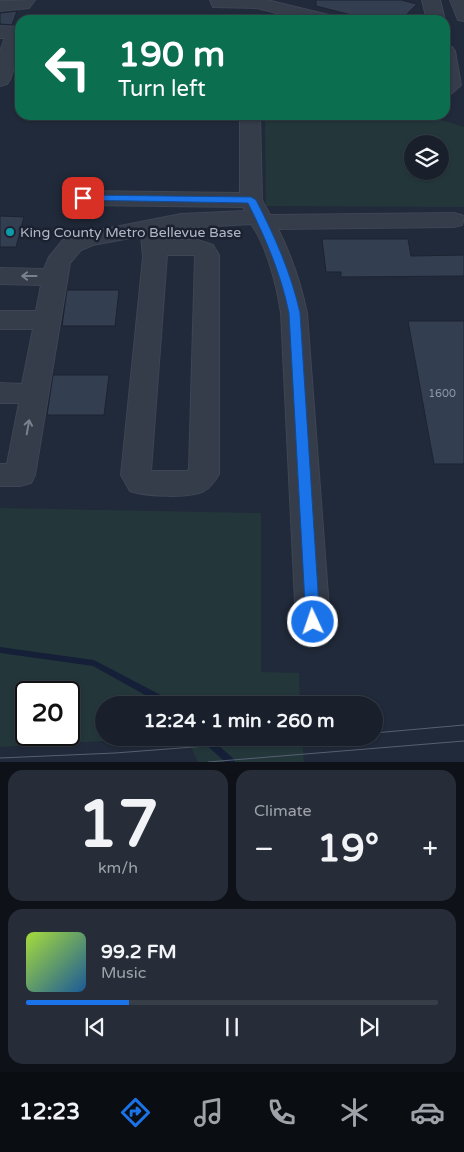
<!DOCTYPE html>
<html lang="en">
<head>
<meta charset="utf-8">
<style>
  body { margin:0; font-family:"Varela Round",sans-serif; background:#262d38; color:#f1f3f6; height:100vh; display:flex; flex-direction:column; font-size:19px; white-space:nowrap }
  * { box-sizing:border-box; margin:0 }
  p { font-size:16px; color:#9fa3a9 }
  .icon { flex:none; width:28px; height:28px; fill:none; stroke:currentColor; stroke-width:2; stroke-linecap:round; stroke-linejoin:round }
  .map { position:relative; height:762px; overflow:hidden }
  .drawer { display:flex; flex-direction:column; gap:8px; padding:8px; background:#0e1218; flex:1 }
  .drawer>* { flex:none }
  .guide { position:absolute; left:15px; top:15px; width:435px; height:105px; border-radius:15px; box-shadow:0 1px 4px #0004,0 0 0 1px #373e48; background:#0b6e4f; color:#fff; overflow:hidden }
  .fabs { position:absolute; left:404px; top:135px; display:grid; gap:10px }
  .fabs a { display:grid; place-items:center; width:45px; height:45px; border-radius:50%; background:#19202c; box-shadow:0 1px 4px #0004,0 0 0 1px #373e48; font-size:25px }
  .speed { position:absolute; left:15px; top:681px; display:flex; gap:10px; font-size:25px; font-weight:700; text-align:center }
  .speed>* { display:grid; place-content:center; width:65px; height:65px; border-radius:50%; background:#19202c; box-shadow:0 1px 4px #0004,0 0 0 1px #373e48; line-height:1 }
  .speed .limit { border:2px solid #111; border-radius:8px; background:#fff; color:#111 }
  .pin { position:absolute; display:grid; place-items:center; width:42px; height:42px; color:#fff; margin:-21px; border-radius:10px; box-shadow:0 2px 8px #0006 }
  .me { position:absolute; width:55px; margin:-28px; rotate:357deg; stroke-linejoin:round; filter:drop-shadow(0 0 4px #0008) }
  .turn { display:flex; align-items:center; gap:18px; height:105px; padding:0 20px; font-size:22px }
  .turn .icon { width:65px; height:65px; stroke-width:2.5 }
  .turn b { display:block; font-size:35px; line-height:42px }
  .big { font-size:38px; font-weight:700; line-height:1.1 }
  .drawer .tile { flex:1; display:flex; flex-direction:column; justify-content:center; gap:8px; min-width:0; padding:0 18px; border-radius:15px; background:#262d38 }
  .drawer .dial { align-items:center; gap:0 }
  .dial b { font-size:65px; line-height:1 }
  .song { display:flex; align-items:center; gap:15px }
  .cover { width:60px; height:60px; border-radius:8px; background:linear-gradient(135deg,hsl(80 70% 55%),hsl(210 70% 35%)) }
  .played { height:5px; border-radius:2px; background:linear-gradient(90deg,#1a73e8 25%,#373e48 25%) }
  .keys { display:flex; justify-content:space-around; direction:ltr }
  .heat { display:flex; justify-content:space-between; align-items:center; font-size:28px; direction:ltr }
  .drawer .tiles { flex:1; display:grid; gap:8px; grid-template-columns:1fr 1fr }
  .tile:last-child { grid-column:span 2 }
  .trip { position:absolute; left:95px; top:696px; width:288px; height:50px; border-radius:25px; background:#19202c; box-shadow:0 1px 4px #0004,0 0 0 1px #373e48; font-weight:700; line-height:50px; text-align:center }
  .dock { display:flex; height:80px; justify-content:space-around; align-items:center; background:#0a0d12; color:#9fa3a9 }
  .dock .icon { width:35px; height:35px }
  .dock .selected { color:#1a73e8 }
  .dock b { font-size:22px; color:#f1f3f6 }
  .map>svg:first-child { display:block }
</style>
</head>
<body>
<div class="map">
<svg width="464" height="762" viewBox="0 0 464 762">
  <rect width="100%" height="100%" fill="#212a3a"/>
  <path fill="#23373b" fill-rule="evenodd" d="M265,115h161l38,12v80l-198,-1zM412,144h28v27h-28z
    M0,508l261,5v159l38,1 1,32h-196v33h51l-155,9zM26,692h43v43h-43z
    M187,738h115l2,24h-106z"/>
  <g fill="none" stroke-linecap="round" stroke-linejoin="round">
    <path fill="#152038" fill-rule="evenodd" d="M0,647l94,13 80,42 1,3h-12l-70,-39 -93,-13z
      M201,738h9l24,21 1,3h-10l-23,-21z"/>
  </g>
  <path fill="#333e51" stroke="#1d2331" d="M316,0h85l16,4 -16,16h-30l-55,-14z
    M17,11l-5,14 -12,-1v-11z
    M0,216l24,1 -8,30h-16z
    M322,239h86l3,17 53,-1v21l-123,1v-5h-15z
    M67,290h52l-4,36h-53z
    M408,321h56v143h-30z
    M53,375h56l-5,40h-57z"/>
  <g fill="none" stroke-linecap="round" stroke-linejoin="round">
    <g stroke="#3e4554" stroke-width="2">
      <path id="minor" d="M35,0l-6,8 -29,3v-10z
        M210,0h57l66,16 2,4h-31l-47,-12 -44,-1z
        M422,0h18l5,20h-18z
        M450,0h14v21l-6,-1z
        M0,26l20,1v22l-10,31 -3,4 -7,2v-35l5,-13h-5z
        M445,45l7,2 3,4 6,34 -9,8 -7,2z
        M240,115h20l2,85 8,15 184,-2 8,2 2,2 -2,8 -8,2 -176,2c13,26 23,55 29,84l23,309 -5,10 -12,4 -12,-4 -5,-10 -15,-309c-4,-27 -14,-67 -30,-89l-70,4 -18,4 3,8h32l15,5 6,10v219c-4,7 -8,13 -15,17 -14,8 -59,5 -74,0l-9,-16 22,-218 -2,-21 -48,9 -12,5 -11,13 -35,212 -4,8 -11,3h-20v-22h7l12,-61h-19v-20l22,1 11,-55h-33v-18h36l5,-26 -41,-1v-16l44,1 5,-12 14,-17 16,-6 102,-20 64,-3 -2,-4 -160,-2 -8,-2 -3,-5 3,-5 8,-2 157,2zM167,255h28l-6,214 -2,2h-36z"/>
    </g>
    <use href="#minor" fill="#353c4a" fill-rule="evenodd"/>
    <path stroke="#576072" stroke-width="1" d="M374,733l90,-8
      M0,758l115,-5 197,-15
      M208,762l256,-21"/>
  </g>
  <defs><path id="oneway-shaft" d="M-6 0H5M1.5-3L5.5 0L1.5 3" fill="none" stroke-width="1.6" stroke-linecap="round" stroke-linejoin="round" transform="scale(1.25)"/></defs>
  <g stroke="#79808f">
    <use href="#oneway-shaft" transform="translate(29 276) rotate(-180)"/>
    <use href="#oneway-shaft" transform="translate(28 427) rotate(-80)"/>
  </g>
  <path fill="#1a73e8" stroke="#114b97" d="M83,195l168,2 5,3c19,37 35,73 44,113l20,309 -2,4 -5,2 -5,-2 -2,-4 -17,-309c-8,-39 -23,-74 -41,-110l-169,-3 -1,-2z"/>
  <circle fill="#0f9aa8" stroke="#1b212f" stroke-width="2" cx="10" cy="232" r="5"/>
  <g text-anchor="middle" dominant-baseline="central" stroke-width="5" stroke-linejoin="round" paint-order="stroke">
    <g font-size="11" fill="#8f97a8">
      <text x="442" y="393">1600</text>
    </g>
    <g font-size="14" fill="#b0b7c7" stroke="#1b212f" text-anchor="start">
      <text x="20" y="232">King County Metro Bellevue Base</text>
    </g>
  </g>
</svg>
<div class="fabs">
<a><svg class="icon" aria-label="layers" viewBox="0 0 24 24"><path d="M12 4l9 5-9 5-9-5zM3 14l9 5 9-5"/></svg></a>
</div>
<div class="speed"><div class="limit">20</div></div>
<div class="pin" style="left:83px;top:198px;background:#d93025"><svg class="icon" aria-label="arrive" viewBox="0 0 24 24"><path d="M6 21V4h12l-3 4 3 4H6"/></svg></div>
<svg class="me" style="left:313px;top:622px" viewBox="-20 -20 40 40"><circle r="17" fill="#1a73e8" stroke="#fff" stroke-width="3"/><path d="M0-11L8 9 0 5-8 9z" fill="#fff"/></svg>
<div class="trip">12:24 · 1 min · 260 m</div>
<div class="guide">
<div class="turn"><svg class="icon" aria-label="left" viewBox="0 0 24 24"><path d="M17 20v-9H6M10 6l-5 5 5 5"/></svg><div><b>190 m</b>Turn left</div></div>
</div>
</div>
<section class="drawer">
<div class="tiles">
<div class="tile dial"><b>17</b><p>km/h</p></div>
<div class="tile"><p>Climate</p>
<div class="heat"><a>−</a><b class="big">19°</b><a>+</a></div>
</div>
<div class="tile">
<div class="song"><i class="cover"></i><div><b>99.2 FM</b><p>Music</p></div></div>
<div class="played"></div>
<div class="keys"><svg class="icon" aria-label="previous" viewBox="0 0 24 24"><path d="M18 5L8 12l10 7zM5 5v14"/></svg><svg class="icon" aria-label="pause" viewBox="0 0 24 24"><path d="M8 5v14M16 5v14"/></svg><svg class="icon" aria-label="next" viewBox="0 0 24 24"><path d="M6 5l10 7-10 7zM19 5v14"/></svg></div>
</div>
</div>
</section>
<nav class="dock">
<b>12:23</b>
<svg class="icon selected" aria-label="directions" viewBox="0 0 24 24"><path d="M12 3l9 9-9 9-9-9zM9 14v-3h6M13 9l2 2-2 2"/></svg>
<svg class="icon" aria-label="music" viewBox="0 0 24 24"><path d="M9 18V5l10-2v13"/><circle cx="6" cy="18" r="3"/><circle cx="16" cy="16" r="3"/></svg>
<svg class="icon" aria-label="phone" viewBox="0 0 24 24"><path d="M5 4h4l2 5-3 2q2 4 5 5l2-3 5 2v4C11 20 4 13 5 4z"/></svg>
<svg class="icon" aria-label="climate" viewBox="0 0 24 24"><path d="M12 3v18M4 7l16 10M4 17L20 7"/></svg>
<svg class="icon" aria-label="car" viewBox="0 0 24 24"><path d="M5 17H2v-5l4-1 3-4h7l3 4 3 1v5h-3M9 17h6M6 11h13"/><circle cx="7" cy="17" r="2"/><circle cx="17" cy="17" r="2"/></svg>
</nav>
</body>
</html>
